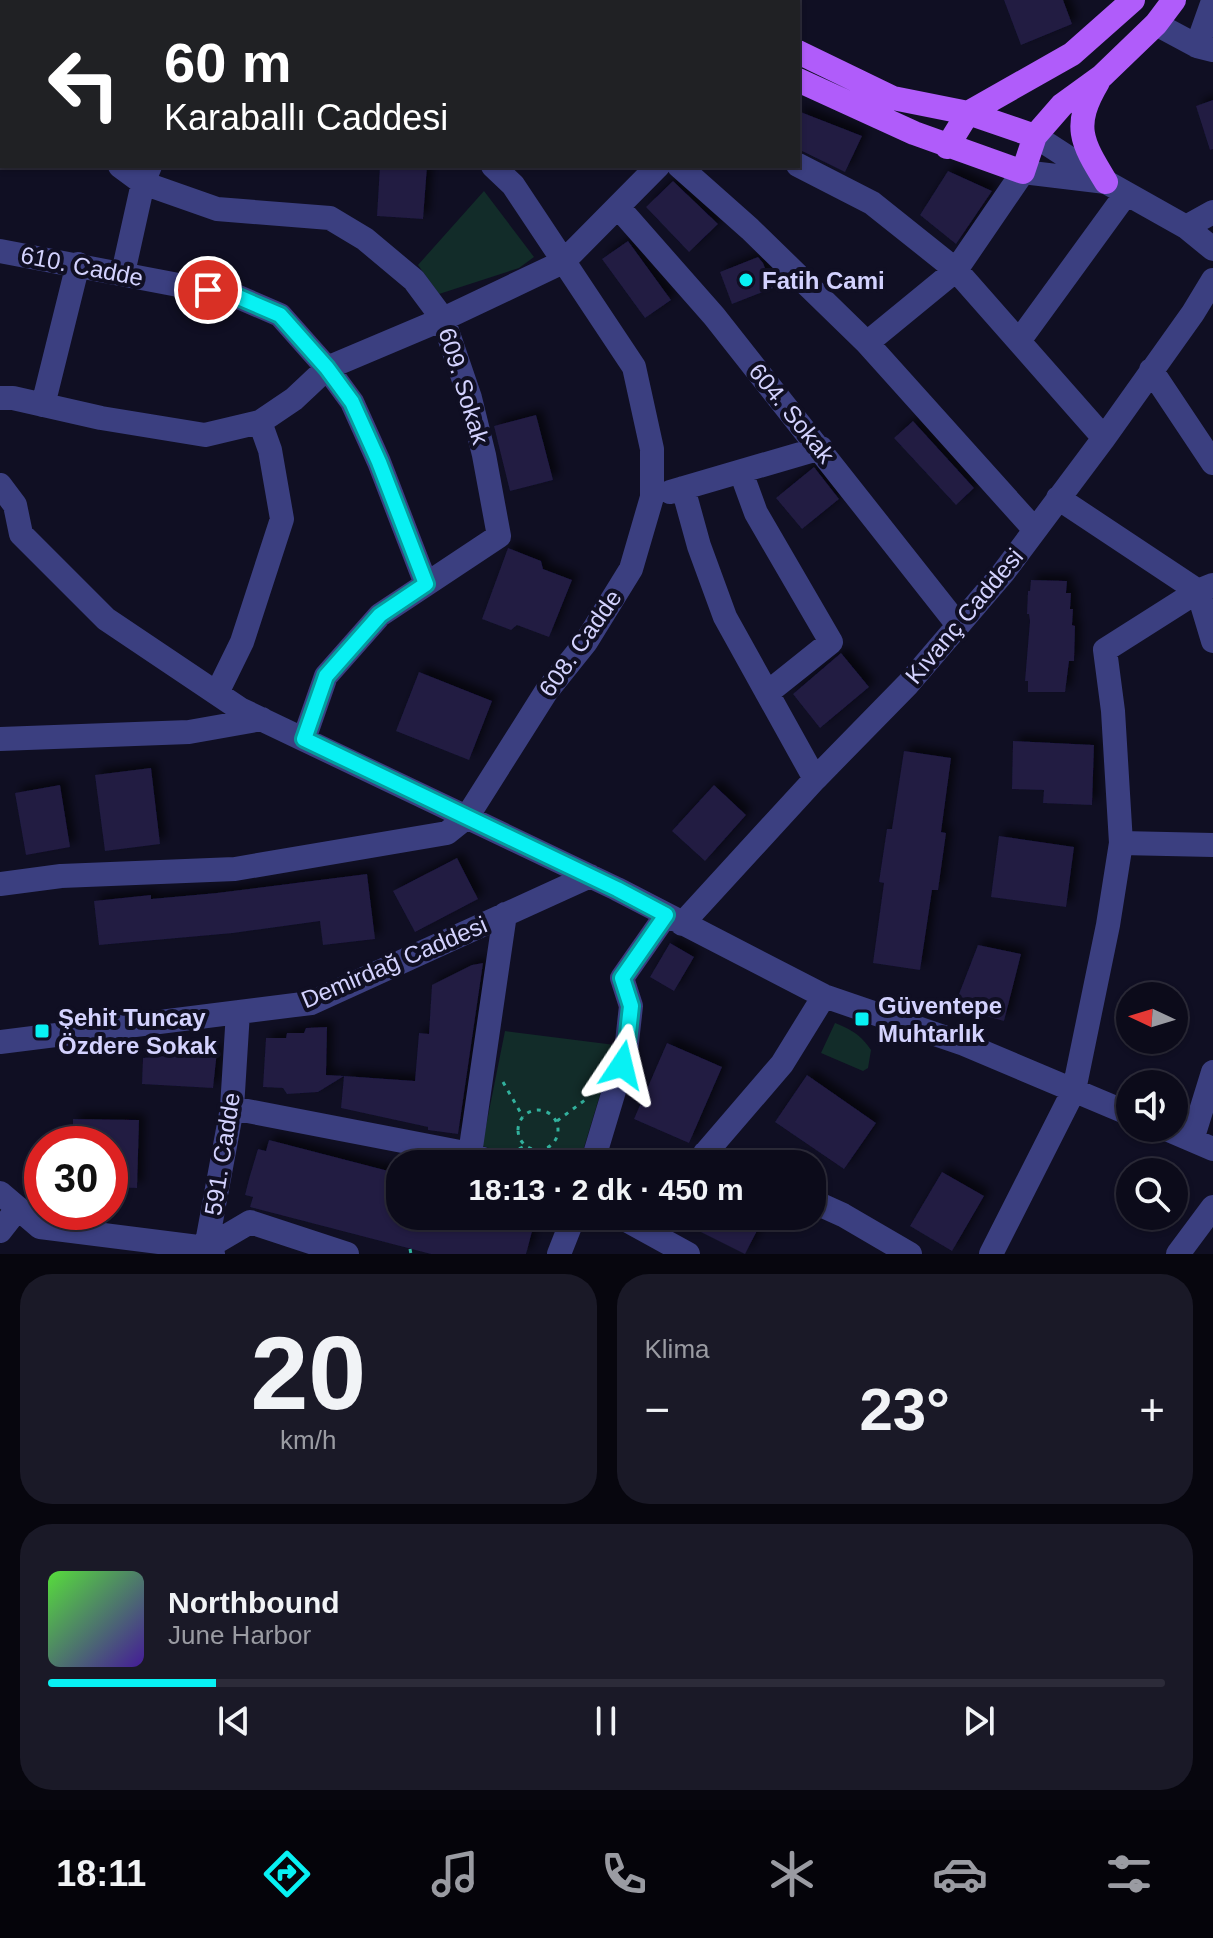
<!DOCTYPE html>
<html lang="tr">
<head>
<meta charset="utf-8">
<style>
  body { margin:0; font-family:Arial,sans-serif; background:#1a1927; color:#f1f3f6; height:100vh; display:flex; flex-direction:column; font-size:30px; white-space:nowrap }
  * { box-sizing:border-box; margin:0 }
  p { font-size:26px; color:#9a9ba2 }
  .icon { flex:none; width:44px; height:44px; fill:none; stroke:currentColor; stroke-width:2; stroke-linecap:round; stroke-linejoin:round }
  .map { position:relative; height:1254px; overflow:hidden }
  .panel { display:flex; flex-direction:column; gap:20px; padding:20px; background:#07060e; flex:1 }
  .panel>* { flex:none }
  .hud { position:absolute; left:0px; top:0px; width:800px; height:168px; box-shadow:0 2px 6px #0004,0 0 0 2px #2c2b39; background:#202124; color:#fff; overflow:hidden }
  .needle { width:52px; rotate:274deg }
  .controls { position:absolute; left:1116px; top:982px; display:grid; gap:16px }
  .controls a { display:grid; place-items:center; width:72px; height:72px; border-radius:50%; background:#0c0b1a; box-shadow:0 2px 6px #0004,0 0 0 2px #2c2b39; font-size:40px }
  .speed { position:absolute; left:24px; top:1126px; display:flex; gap:16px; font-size:40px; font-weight:700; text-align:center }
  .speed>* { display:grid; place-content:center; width:104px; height:104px; border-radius:50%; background:#0c0b1a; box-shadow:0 2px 6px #0004,0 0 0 2px #2c2b39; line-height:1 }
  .speed .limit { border:12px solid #d22; background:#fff; color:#111 }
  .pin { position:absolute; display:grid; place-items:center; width:68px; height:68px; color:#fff; margin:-34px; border:4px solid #fff; border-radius:50%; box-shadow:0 2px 8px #0007 }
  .me { position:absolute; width:88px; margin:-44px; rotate:10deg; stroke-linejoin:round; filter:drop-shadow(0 0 6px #0008) }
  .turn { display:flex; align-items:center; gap:28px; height:168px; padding:0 32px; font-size:36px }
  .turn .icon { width:104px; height:104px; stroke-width:2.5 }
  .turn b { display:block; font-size:56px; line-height:68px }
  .big { font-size:60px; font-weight:600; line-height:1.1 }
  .panel .card { flex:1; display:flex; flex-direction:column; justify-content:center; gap:12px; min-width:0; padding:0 28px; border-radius:32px; background:#1a1927 }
  .panel .dial { align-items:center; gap:0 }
  .dial b { font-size:104px; line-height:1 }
  .song { display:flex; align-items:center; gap:24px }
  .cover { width:96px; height:96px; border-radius:12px; background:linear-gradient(135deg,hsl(110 70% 55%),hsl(260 70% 35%)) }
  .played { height:8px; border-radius:4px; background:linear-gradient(90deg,#08f1f3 15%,#2c2b39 15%) }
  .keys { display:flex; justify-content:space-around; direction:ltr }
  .heat { display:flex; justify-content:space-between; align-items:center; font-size:44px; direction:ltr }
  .panel .tiles { flex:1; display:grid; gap:20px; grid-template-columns:1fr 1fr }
  .card:last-child { grid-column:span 2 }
  .trip { position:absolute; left:386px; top:1150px; width:440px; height:80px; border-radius:32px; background:#0c0b1a; box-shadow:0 2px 6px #0004,0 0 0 2px #2c2b39; font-weight:600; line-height:80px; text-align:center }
  .tab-bar { display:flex; height:128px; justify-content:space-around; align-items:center; background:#05040a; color:#9a9ba2 }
  .tab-bar .icon { width:56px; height:56px }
  .tab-bar .on { color:#08f1f3 }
  .tab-bar b { font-size:36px; color:#f1f3f6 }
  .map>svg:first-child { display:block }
</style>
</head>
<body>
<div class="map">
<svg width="1213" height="1254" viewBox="0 0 1213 1254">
  <defs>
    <filter id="shadow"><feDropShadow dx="6" dy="-6" stdDeviation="4" flood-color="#0009"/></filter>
  </defs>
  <rect width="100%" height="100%" fill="#100f23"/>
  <path fill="#122c29" d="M484,191l50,66 -15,11 -80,26 -21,-29z
    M835,1023c17,7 26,12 36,27l-3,18 -5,3 -42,-18z
    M505,1031l110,14 -36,119h-37l-60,-18z"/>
  <path fill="#201b43" filter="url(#shadow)" d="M1004,0h59l9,24 -51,21z
    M1213,100v49l-3,1 -14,-44z
    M798,111l64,25 -17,36 -47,-23z
    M380,166h47l-4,53 -46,-3z
    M948,171l44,20 -36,53 -36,-29z
    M673,181l45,43 -29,28 -43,-45z
    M628,241l43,59 -26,18 -43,-59z
    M758,257l5,6 10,25 -41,16 -12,-32z
    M536,415l17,65 -43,11 -16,-65z
    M913,421l61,67 -18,17 -62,-67z
    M814,467l25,32 -37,30 -26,-31z
    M508,548l33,13 2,8 29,11 -23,57 -32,-12 -6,5 -29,-11z
    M1031,580l36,1 -1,12h5l-1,16h3l-1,16 3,1 -1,35h-5l-4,31h-37v-11h-3l5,-60 -1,-7h-2l1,-23h2z
    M841,653l28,34 -49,41 -27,-34z
    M419,672l73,29 -23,59 -73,-29z
    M1013,741l81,4 -2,60 -49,-2 1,-13 -32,-1z
    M904,751l47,7 -10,74 5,1 -8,57h-6l-12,80 -47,-7 11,-80 -5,-1 8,-53h5z
    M151,768l9,76 -55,7 -10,-76z
    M60,785l10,62 -44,8 -11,-62z
    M714,785l32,30 -41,46 -33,-30z
    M999,836l75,11 -8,60 -75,-10z
    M457,858l21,41 -63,33 -22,-41z
    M367,874l8,65 -52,6 -3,-24 -87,12 -134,12 -5,-44 57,-6v4l66,-6z
    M670,943l24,14 -20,34 -24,-14z
    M978,945l43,9 -17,67 -50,-14z
    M483,963l-25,171 -30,-4v-3l-87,-19 3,-32 71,5 4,-48 10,1 3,-49 40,-20z
    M327,1027l-1,48 18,1 -26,16 -31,2 -4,-6 -20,-1 3,-49h20l1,-5h17l2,-5z
    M667,1043l55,24 -33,76 -55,-24z
    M217,1051l-4,37 -71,-4 1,-26z
    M807,1075l69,48 -32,46 -69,-47z
    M73,1119l66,1 -2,68 -27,-1v-43h-37z
    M269,1140l131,34v42h121l14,4 -9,34h-95l-181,-47 3,-10 -8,-2 4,-16 9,-30 8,2z
    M942,1172l42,24 -32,55 -42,-25z
    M694,1216h58l10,5 -17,33 -56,-28z"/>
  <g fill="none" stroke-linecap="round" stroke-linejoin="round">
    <path stroke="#32b19d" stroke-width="3" stroke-dasharray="4 6" stroke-linecap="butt" d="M503,1082l20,35
      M518 1130a20 20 0 1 1 40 0a20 20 0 1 1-40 0Z
      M557,1121l32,-24
      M548,1147l11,17
      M510,1153l15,-7
      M410,1249l1,5"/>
    <path stroke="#3b3f80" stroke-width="24" d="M83,0l2,2
      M297,0l1,2
      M1156,24l41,22 16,4
      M1197,46l16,-45
      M0,101h2
      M1035,136l71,46 80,45 27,22
      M0,148l2,-8
      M798,165l74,38 84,67 148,168
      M120,166l23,17 74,26 113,9 35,21 49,41 29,39 27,79 14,57 15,81 -119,79 -54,61 -22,63
      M679,166l71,63 117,114 168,187
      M618,207l96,109 244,309
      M1186,227l27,-15
      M0,251l236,45 44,19 47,53 25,34 27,60 47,122
      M123,273l20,-90 7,-17
      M1019,341l107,-147
      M867,343l89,-73 67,-98 83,10
      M1151,370l62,93
      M0,398h13l88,20 104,17 55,-13 34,-23 33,-31 116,-49 120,-57 95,-96
      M43,405l35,-141
      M741,472l15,41 75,129 -64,51
      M0,485l15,20 6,29 85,85 134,90 377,180 207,107 140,48 166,70
      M683,488l16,58 26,71 90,162
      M670,492l151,-44
      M1058,498l140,93 15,50
      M217,693l25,-51 40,-123 -12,-69 -10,-28
      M0,739l189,-7 73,-13
      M1121,843l92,2
      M0,884l61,-8 174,-7 212,-36 20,-16 79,-125 40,-50 45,-73 21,-72v-48l-18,-82 -121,-182 -20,-19
      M682,924l133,-145 93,-95 95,-111 101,-135 89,-125 20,-33
      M0,1042l311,-39 279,-127
      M232,1108l238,46 25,10
      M1164,1128l49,21
      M1192,1140l21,-68
      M705,1153l24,11
      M470,1154l35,-240
      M592,1164l34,-113 5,-45 -9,-28 44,-63
      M696,1164l86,-100 42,-68
      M0,1193l40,34 166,21 7,6
      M812,1201l31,14 67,39
      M619,1216l69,38
      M0,1231l18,-23
      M206,1248l26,-140 6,-96
      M206,1248l44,-26 97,32
      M559,1254l15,-38
      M991,1254l83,-164 34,-165 13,-82 -8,-132 -8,-61 93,-59 15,-6
      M1178,1254l35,-47"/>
    <path stroke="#b05cfa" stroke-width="24" d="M636,0l4,2
      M695,0l4,2
      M798,52l95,46 75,15 67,23
      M798,80l116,53 109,39 12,-36 27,-31 40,-29 54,-52 18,-24
      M1098,82c-26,44 -17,59 8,100
      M947,147l21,-34 104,-59 61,-54"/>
  </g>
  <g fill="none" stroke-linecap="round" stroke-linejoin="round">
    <g stroke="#059d9e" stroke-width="20">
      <path id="route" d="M208,290l28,6 44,19 47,53 25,34 27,60 47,122 -46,31 -54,61 -22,63 313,150 49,26 -44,63 9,28 -5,45 -4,14"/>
    </g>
    <use href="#route" stroke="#08f1f3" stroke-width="14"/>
  </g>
  <g fill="#08f1f3" stroke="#100f23" stroke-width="3">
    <circle cx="746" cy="280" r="8"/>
    <rect x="854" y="1011" width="16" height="16" rx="4"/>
    <rect x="34" y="1023" width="16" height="16" rx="4"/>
  </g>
  <g text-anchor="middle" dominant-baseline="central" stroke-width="8" stroke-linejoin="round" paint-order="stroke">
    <g font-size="24" fill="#d3d2fe" stroke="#100f23">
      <text transform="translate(82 266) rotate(11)">610. Cadde</text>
      <text transform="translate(464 386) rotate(73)">609. Sokak</text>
      <text transform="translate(792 413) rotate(51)">604. Sokak</text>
      <text transform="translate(964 616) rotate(-50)">Kıvanç Caddesi</text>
      <text transform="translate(580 643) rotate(-55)">608. Cadde</text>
      <text transform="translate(394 962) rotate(-23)">Demirdağ Caddesi</text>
      <text transform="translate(222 1154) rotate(-81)">591. Cadde</text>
    </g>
    <g font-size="24" font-weight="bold" fill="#d3d2fe" stroke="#100f23" text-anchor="start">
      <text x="762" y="280">Fatih Cami</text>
      <text x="878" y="1005">Güventepe<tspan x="878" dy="28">Muhtarlık</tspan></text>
      <text x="58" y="1017">Şehit Tuncay<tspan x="58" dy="28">Özdere Sokak</tspan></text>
    </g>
  </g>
</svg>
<div class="controls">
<a><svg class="needle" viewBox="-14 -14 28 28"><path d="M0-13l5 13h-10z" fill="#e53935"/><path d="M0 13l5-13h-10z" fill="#9a9ba2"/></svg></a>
<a><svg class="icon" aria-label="sound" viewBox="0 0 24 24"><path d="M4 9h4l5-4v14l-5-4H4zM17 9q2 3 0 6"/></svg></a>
<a><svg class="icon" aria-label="search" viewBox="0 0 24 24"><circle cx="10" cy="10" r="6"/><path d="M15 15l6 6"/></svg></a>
</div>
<div class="speed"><div class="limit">30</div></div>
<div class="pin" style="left:208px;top:290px;background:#d93025"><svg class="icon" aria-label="arrive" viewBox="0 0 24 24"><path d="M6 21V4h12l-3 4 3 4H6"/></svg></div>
<svg class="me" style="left:622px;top:1065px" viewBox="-20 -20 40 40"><path d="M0-17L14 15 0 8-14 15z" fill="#08f1f3" stroke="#fff" stroke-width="4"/></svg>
<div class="trip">18:13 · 2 dk · 450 m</div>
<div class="hud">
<div class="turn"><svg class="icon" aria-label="left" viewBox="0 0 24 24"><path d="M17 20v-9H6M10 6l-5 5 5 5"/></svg><div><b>60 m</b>Karaballı Caddesi</div></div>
</div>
</div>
<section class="panel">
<div class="tiles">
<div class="card dial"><b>20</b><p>km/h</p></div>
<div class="card"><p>Klima</p>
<div class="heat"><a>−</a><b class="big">23°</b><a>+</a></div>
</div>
<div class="card">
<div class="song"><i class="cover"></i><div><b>Northbound</b><p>June Harbor</p></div></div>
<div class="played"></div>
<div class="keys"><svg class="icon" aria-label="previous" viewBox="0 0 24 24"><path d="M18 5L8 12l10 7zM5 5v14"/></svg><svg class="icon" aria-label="pause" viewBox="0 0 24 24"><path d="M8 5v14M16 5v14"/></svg><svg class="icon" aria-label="next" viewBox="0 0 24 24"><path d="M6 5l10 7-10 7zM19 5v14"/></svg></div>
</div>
</div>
</section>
<nav class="tab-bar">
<b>18:11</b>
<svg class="icon on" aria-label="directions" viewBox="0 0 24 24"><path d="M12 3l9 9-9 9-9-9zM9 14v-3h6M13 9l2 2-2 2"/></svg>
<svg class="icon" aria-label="music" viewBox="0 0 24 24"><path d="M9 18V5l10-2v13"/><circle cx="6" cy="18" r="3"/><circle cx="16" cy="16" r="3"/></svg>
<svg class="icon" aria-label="phone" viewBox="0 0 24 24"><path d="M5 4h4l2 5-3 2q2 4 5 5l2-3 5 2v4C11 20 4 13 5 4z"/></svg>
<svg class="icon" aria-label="climate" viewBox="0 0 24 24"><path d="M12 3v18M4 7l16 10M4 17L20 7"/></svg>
<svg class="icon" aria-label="car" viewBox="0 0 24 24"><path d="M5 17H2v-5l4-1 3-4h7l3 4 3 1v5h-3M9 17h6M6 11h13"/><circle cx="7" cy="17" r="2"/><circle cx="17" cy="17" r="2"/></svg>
<svg class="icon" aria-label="filters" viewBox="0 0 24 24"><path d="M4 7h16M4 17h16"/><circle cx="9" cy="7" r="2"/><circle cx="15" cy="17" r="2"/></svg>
</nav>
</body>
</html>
